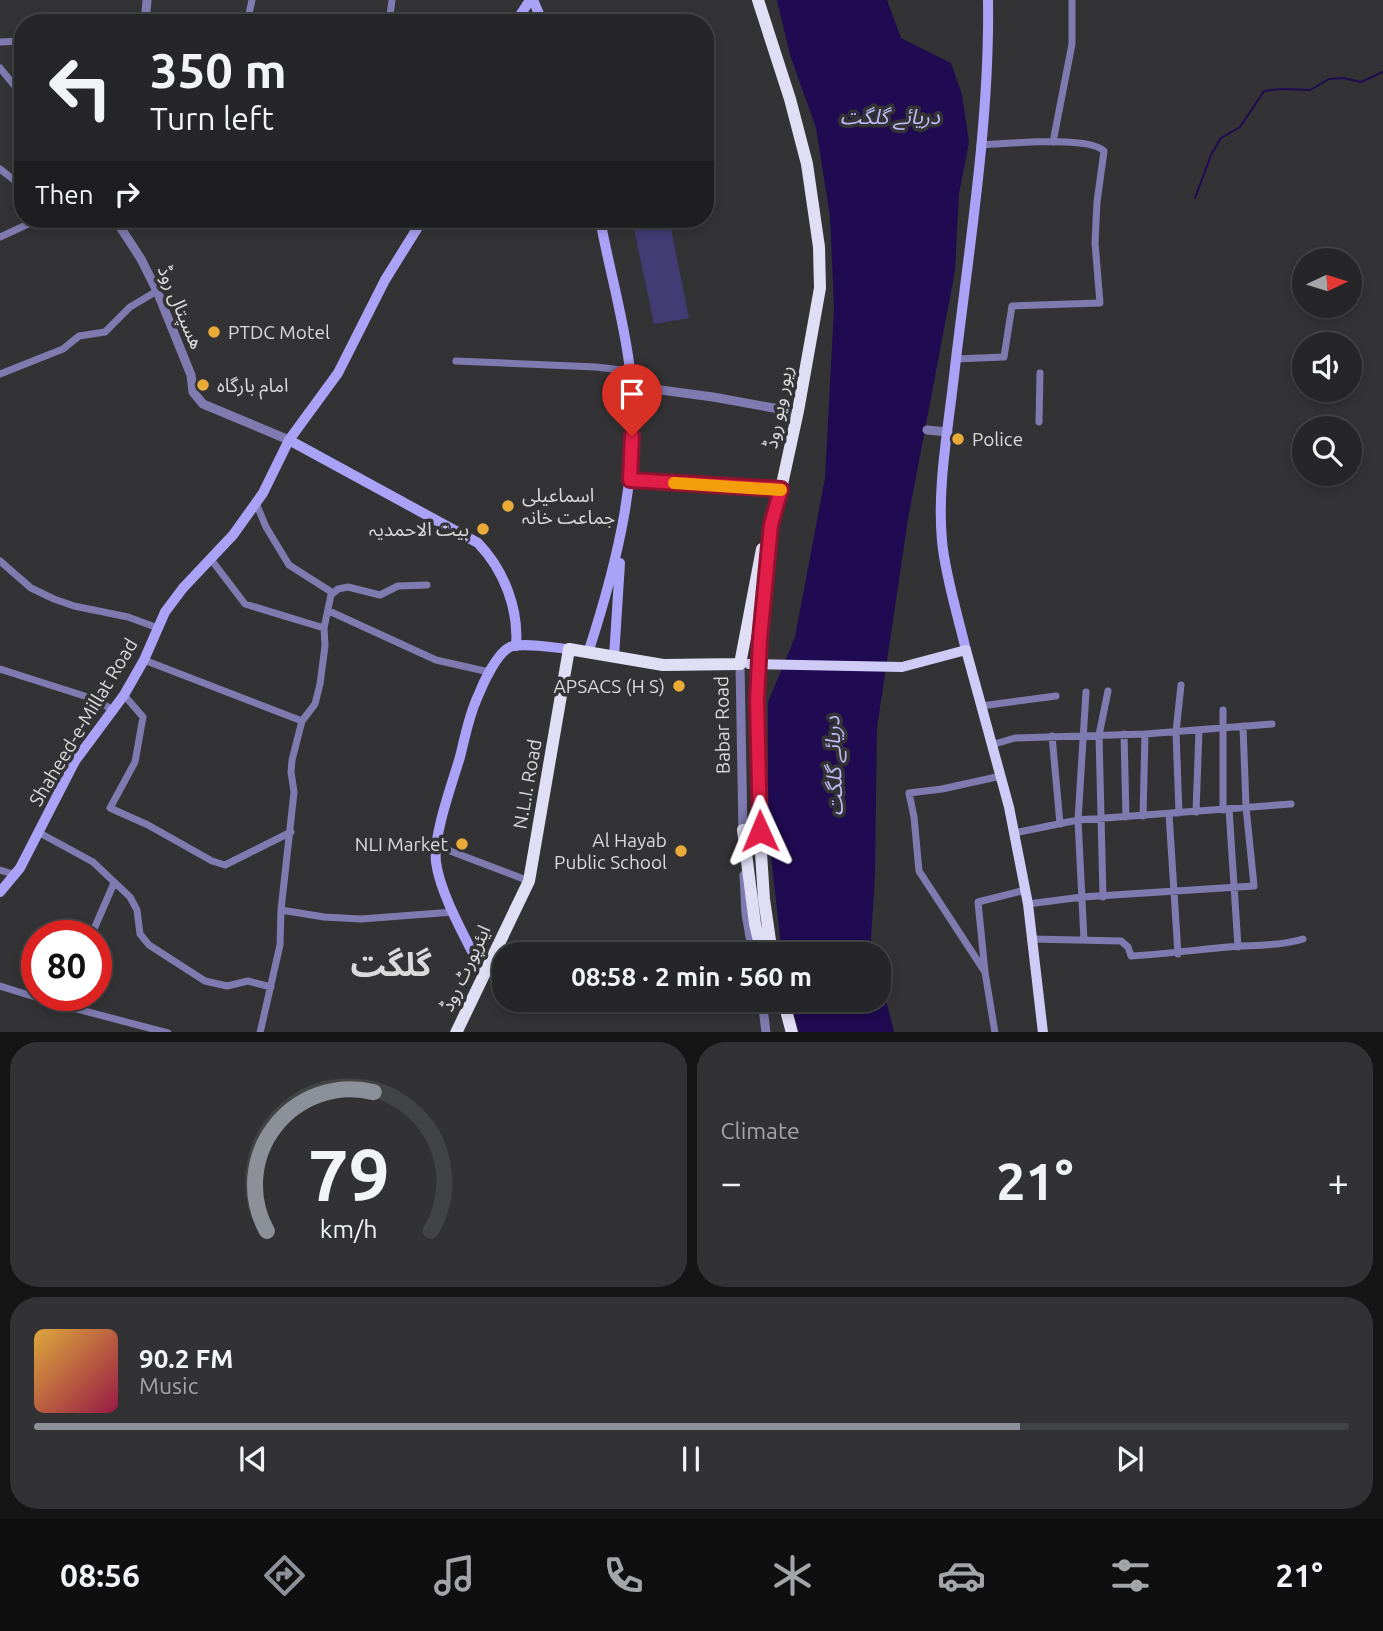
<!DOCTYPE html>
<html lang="en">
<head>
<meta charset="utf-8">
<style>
  body { margin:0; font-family:Ubuntu,"Noto Sans Arabic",sans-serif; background:#323234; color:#f1f3f6; height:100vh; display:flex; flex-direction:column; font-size:26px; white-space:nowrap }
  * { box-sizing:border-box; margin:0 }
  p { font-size:23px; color:#a4a5a8 }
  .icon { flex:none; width:38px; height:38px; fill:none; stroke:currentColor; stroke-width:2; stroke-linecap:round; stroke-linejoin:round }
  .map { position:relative; height:1032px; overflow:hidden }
  .drawer { display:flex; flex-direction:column; gap:10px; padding:10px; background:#151516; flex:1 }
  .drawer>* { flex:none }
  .hud { position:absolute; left:14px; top:14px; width:700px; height:214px; border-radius:28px; box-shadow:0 4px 10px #0003,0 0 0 2px #424345; background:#262628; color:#f1f3f6; overflow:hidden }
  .needle { width:46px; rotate:86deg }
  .controls { position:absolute; left:1292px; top:248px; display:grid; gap:14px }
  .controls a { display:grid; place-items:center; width:70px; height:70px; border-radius:50%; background:#262628; box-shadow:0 4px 10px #0003,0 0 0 2px #424345; font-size:35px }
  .speed { position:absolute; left:21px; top:920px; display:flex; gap:14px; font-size:35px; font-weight:700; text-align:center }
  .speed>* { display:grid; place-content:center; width:91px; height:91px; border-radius:50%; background:#262628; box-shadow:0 4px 10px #0003,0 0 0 2px #424345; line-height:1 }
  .speed .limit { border:10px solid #d22; background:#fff; color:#111 }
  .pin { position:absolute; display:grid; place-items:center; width:60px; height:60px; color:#fff; margin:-72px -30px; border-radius:50% 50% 50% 0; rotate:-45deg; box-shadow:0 0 7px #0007 }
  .pin .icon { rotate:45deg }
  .me { position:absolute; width:77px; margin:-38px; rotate:359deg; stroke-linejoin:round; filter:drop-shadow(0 0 5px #0008) }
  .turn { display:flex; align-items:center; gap:24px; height:147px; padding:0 21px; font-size:32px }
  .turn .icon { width:91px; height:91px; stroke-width:2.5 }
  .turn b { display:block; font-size:49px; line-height:60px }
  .then { display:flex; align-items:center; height:66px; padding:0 21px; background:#0003; gap:14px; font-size:26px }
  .big { font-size:52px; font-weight:600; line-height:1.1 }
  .drawer .tile { flex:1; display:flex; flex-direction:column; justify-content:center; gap:10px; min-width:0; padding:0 24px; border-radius:28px; background:#323234 }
  .drawer .dial { align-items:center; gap:0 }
  .dial svg { height:182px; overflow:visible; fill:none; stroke:#424345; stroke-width:7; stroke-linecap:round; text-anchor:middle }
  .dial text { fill:#f1f3f6; stroke:none }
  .song { display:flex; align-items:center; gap:21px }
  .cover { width:84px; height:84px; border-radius:10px; background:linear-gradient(135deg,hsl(40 70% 55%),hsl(340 70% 35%)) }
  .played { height:7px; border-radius:4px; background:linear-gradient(90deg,#8c9099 75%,#424345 75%) }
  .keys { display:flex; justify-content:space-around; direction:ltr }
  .heat { display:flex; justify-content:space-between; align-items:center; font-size:38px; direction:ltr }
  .drawer .tiles { flex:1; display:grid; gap:10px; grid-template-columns:1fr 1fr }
  .tile:last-child { grid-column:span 2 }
  .trip { position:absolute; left:492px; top:942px; width:399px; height:70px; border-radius:28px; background:#262628; box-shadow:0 4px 10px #0003,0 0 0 2px #424345; font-weight:600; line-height:70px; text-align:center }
  .tab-bar { display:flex; height:112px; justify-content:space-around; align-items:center; background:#0f0f10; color:#a4a5a8 }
  .tab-bar .icon { width:49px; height:49px }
  .tab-bar .current { color:#8c9099 }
  .tab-bar b { font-size:32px; color:#f1f3f6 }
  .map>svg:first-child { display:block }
</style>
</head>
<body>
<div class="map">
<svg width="1383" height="1033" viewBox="0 0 1383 1033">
  <rect width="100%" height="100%" fill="#333336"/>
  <path fill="#433b74" d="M632,219h37l20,99 -35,6z"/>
  <path fill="#200a52" d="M777,0h110l14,38 50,25 11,32 7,47 -10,52 -4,77 -47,248 -31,209 -2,145 -4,66 3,15h-92l-14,-124v-128l27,-65 30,-159 9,-170 -4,-92 -14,-88 -26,-73z
    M879,972l15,60h-95l-10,-33h89z"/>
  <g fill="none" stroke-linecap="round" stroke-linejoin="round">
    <path stroke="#200a52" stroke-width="2" d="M1195,198l16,-43 10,-17 19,-11 24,-36 17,-2 29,1 19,-11 14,-1 18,4 22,-10"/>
    <path stroke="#7f7bb0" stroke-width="7" d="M247,23l5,-23
      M389,23l3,-23
      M0,42l23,-1
      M0,68l23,28
      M1053,142l19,-98v-44
      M0,169l23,18
      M0,237l39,-18
      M956,359l48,-2 8,-51 88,-3 -5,-60 2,-41 7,-51c-15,-16 -100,-7 -124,-6
      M456,361l140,6 34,4
      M0,374l63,-25 16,-13 26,-4 25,-25 27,-16
      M1039,422l1,-49
      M630,480l151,9
      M256,503l10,24 23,38 44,28
      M210,558l35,46 79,24
      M0,561l31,27 23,11 20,7 54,11 30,11
      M329,611l107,49 53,12
      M144,660l158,61
      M0,669l97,31 17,11
      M124,695l19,22 -8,45 -25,46 38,17 64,36 13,4 66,-33
      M981,706l75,-10
      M1223,710v100
      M1124,734l2,83
      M1052,736l8,88
      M991,745l24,-7 130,-4 127,-10
      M1229,809l9,138
      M1196,812l3,-81
      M1179,813l-3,-81 5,-47
      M1169,814l9,140
      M1143,816l2,-82
      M38,832l55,30 37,35 7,13 3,24 9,11 56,36 22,5 21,-5 23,6
      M1014,833l64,-13 213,-16
      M437,846l92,35
      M0,870l13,4
      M1103,897l-4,-162 9,-44
      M1028,904l54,-7 172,-11 -8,-79 -3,-81
      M281,910l43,7 37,2 93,-7
      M91,936l23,-53
      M1032,939l89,2 7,6 3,9c33,-2 65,-6 97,-9 25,-2 52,-1 75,-8
      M1084,940l-6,-120 8,-128
      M985,972l-66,-101 -5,-54 -5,-24 33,-4 59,-13
      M0,986l58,18 110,29
      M260,1033l20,-88 1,-35 13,-118 -3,-20 1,-12 10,-39 13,-17 5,-20 5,-38 -1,-18 7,-33 7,-6 10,-2 32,8 18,-9 29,-1
      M995,1033l-10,-61 -7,-70 47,-12"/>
    <path stroke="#7f7bb0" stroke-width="9" d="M145,23l2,-23
      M115,219l26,40 16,32 34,84 2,17 10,12 86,36
      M631,386l82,11 77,14
      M927,430l21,2
      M740,664l3,169
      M744,875l2,39 7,40
      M762,999l4,34"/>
    <path stroke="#aaa2f7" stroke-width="10" d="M533,0l10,23
      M515,23l15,-23
      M289,440l189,103c26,27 41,66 38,103
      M966,650c-8,-34 -21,-75 -24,-109 -5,-54 6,-111 12,-165 14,-122 36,-253 34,-376
      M588,653c30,-92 53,-185 42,-283 -6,-51 -21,-101 -30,-151
      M614,657l6,-94
      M0,892l20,-24 55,-107 49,-66 20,-35 21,-48 18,-24 50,-53 30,-42 26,-53 49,-67 47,-93 38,-61
      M484,975c-15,-31 -44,-80 -48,-113 -3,-27 16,-78 24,-105 5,-20 9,-42 18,-61 5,-13 19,-43 32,-49 12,-5 45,1 59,2"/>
    <path stroke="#ceccf7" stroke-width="10" d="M749,664l153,3 64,-17 43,157 19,97 15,129"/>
    <path stroke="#dfdef4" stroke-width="12" d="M758,0l32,99 17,65 12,83 1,41 -22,123 -17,78 -10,36 -11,114 -3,61 4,153 3,46 8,55
      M743,830l12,94 7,30
      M783,999l9,34
      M456,1033l73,-152 40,-232 94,16 77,-1 22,-115"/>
  </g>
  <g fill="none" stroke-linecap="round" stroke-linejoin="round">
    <g stroke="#92132f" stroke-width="18">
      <path id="route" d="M632,436l-2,44 151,9 -10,36 -11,114 -3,61 3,131"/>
    </g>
    <use href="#route" stroke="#e11d48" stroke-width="12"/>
    <path stroke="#f59e0b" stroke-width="12" d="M674,483l107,7"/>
  </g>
  <g fill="#eaaa38" stroke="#333336" stroke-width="2.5">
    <circle cx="214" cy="332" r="7"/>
    <circle cx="203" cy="385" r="7"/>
    <circle cx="958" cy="439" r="7"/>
    <circle cx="508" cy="506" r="7"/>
    <circle cx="483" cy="529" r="7"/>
    <circle cx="679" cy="686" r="7"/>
    <circle cx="462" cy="844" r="7"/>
    <circle cx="681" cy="851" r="7"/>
  </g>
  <g text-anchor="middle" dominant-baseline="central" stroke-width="7" stroke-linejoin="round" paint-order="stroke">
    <g font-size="19" fill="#dadadb" stroke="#333336">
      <text transform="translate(181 307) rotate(67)">ھسپتال روڈ</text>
      <text transform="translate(778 407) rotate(-79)">ریور ویو روڈ</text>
      <text transform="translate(83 722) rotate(-59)">Shaheed-e-Millat Road</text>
      <text transform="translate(722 725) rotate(-91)">Babar Road</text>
      <text transform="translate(527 784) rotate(-80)">N.L.I. Road</text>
      <text transform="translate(465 968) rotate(-65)">ایئرپورٹ روڈ</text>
    </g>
    <g font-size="19" fill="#dadadb" stroke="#333336" text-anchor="start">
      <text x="228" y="332">PTDC Motel</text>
      <text x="217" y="385">امام بارگاہ</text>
      <text x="972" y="439">Police</text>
      <text x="522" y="495">اسماعیلی<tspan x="522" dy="22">جماعت خانہ</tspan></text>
      <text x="469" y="529" text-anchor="end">بیت الاحمدیہ</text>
      <text x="665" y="686" text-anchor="end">APSACS (H S)</text>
      <text x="667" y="840" text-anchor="end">Al Hayab<tspan x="667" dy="22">Public School</tspan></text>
      <text x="448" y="844" text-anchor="end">NLI Market</text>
    </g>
    <g font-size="21" font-style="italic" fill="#bfbbfa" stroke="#333336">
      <text x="890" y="116">دریائے گلگت</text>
      <text transform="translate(833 766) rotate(-92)">دریائے گلگت</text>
    </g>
    <g font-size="33" font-weight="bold" fill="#dadadb" stroke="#333336">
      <text x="391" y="963">گلگت</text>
    </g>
  </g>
</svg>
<div class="controls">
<a><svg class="needle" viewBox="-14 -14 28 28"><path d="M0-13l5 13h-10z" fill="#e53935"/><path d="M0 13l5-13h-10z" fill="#a4a5a8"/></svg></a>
<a><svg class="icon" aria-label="sound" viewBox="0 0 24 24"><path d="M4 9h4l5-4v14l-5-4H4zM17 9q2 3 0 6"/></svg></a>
<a><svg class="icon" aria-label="search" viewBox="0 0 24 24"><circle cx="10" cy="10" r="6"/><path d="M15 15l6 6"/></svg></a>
</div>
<div class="speed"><div class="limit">80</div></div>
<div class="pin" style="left:632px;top:436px;background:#d93025"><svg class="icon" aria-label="arrive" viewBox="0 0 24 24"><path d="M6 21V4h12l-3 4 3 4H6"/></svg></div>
<svg class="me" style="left:760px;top:831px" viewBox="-20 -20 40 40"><path d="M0-17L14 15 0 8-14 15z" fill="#e11d48" stroke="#fff" stroke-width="4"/></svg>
<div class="trip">08:58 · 2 min · 560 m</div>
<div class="hud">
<div class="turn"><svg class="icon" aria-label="left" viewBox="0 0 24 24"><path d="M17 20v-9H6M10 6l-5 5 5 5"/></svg><div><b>350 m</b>Turn left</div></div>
<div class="then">Then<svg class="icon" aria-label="right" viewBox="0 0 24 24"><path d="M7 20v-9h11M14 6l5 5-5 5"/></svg></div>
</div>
</div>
<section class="drawer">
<div class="tiles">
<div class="tile dial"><svg viewBox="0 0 100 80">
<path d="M14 69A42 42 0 1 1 86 69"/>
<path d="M14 69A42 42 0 0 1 61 8" stroke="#8c9099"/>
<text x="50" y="56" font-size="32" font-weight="700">79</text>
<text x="50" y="72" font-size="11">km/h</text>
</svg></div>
<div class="tile"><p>Climate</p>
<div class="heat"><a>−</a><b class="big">21°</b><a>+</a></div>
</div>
<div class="tile">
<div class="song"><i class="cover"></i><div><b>90.2 FM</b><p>Music</p></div></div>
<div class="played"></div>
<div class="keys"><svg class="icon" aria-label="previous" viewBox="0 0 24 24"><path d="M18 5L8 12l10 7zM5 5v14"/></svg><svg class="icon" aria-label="pause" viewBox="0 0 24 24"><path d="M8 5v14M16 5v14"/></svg><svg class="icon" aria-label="next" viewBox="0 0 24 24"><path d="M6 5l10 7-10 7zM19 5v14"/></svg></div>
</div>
</div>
</section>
<nav class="tab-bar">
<b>08:56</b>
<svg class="icon current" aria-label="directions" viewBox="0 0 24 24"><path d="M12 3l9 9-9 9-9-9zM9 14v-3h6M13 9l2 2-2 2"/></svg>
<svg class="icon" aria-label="music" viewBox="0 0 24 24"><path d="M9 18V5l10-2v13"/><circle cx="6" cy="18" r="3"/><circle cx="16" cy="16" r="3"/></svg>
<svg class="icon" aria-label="phone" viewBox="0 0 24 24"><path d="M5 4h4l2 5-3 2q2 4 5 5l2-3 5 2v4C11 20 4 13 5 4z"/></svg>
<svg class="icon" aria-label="climate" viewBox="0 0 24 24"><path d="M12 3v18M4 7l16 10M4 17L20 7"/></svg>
<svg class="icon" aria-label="car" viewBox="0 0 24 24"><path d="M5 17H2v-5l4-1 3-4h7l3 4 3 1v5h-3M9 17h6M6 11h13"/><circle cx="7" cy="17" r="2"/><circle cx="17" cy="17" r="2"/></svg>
<svg class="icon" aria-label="filters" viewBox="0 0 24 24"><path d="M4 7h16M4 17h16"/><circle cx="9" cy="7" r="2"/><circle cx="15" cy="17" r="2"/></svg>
<b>21°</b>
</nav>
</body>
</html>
